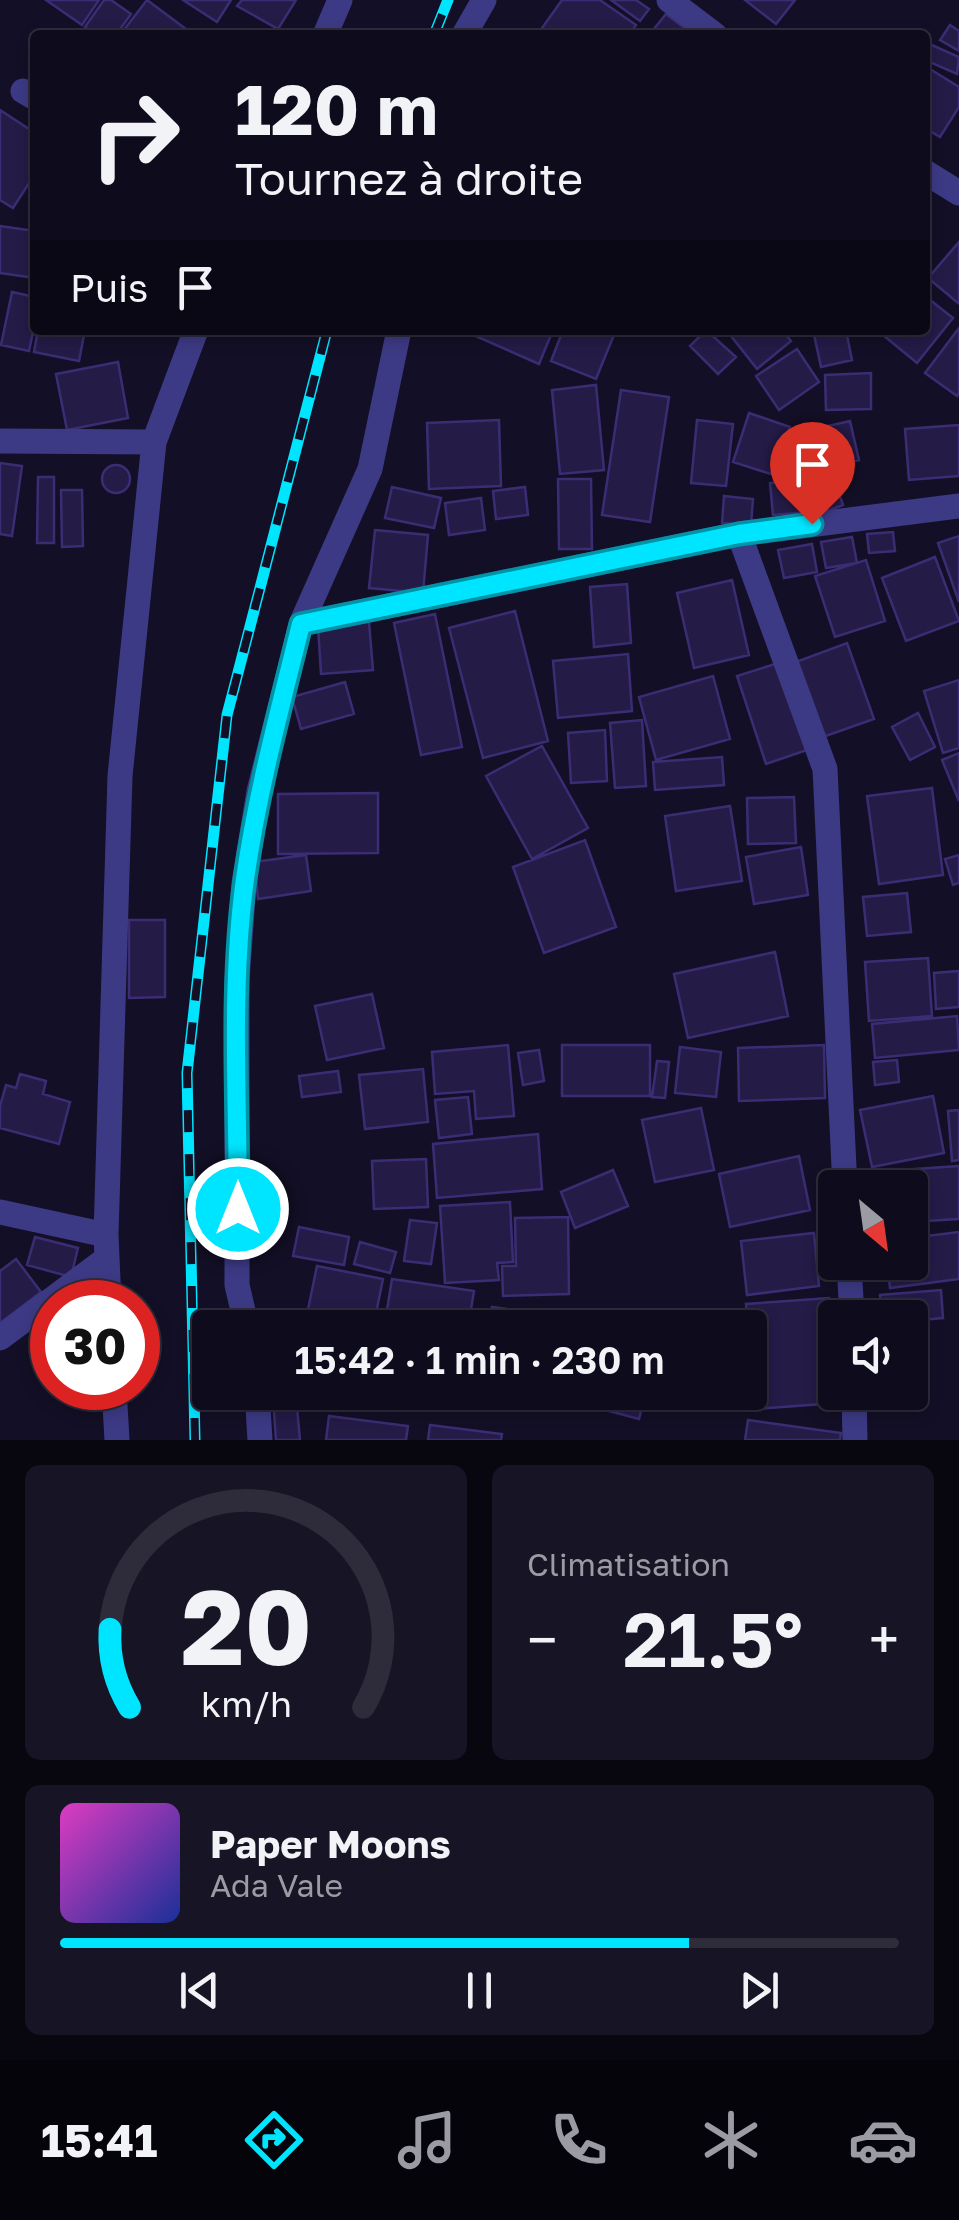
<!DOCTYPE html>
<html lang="fr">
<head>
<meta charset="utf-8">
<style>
  body { margin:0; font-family:"Golos Text",sans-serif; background:#171425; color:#f1f3f6; height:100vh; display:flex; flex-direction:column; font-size:38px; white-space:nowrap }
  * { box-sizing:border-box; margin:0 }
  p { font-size:32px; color:#9b9ba3 }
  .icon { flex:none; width:55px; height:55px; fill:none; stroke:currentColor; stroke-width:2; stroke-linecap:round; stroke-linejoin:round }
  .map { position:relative; height:1440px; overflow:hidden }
  .sheet { display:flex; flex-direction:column; gap:25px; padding:25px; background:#08060f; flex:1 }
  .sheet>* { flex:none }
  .hud { position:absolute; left:30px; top:30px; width:900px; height:305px; border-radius:10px; box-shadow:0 5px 15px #0003,0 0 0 2px #2e2b3b; background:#0e0b1c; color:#f1f3f6; overflow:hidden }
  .needle { width:65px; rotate:151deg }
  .buttons { position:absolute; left:818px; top:1170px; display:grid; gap:20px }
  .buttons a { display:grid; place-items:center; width:110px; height:110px; border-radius:10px; background:#0e0b1c; box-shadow:0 5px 15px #0003,0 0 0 2px #2e2b3b; font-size:50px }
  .speed { position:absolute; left:30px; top:1280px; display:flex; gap:20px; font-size:50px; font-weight:700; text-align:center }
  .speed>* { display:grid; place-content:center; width:130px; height:130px; border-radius:50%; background:#0e0b1c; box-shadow:0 5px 15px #0003,0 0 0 2px #2e2b3b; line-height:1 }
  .speed .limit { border:15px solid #d22; background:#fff; color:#111 }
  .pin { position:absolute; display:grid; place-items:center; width:85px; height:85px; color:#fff; margin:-102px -42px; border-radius:50% 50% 50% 0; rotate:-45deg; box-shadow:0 0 10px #0007 }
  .pin .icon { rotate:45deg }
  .me { position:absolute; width:110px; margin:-55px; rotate:0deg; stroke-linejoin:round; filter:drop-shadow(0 0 8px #0008) }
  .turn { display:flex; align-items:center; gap:35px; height:210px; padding:0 40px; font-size:45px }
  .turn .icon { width:130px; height:130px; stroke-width:2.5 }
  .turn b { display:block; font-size:70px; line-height:85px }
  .then { display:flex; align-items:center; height:95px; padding:0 40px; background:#0003; gap:20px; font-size:38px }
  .big { font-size:75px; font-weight:600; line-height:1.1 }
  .sheet .card { flex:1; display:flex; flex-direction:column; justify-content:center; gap:15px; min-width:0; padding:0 35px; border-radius:15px; background:#171425 }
  .sheet .dial { align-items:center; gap:0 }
  .dial svg { height:260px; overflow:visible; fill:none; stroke:#2e2b3b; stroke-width:7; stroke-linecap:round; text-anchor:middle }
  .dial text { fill:#f1f3f6; stroke:none }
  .song { display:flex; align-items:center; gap:30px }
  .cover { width:120px; height:120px; border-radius:15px; background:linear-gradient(135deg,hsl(310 70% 55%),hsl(230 70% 35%)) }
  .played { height:10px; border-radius:5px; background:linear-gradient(90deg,#00e5ff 75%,#2e2b3b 75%) }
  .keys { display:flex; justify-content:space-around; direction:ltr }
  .heat { display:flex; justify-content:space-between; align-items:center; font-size:55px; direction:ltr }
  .sheet .tiles { flex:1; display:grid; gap:25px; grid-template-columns:1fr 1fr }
  .card:last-child { grid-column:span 2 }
  .trip { position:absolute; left:192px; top:1310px; width:575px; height:100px; border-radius:10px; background:#0e0b1c; box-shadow:0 5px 15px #0003,0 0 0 2px #2e2b3b; font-weight:600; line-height:100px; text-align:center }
  .dock { display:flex; height:160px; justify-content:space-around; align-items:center; background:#06040b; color:#9b9ba3 }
  .dock .icon { width:70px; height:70px }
  .dock .selected { color:#00e5ff }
  .dock b { font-size:45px; color:#f1f3f6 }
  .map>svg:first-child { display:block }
</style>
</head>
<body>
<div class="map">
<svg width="959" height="1440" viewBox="0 0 959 1440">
  <rect width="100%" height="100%" fill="#130f26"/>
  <path fill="#241b47" stroke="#3b2d73" stroke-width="2.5" d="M46,0h53l-17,25z
    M104,0h7l20,14 -15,21h-20l-11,-8z
    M147,0l47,35h-74z
    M183,0h48l-14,22z
    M242,0h54l-18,29 -41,-23z
    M562,0h38l36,25 -7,10h-92z
    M611,0h25l13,9 -9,12z
    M745,0h50l-19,24z
    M666,14l20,15 -5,6h-32z
    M950,25l9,6v20l-19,-11z
    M925,42l34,15 -2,17 -32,-14z
    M930,69l29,18v20l-19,30 -15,-9v-51z
    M0,110l35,23v41l-22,34 -13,-8z
    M0,226l35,5v47l-35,-5z
    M959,242v59l-1,2 -30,-25z
    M12,292l23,5v25l-6,29 -28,-6z
    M925,296l28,22 -36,45 -34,-28 4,-5h38z
    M959,328v65l-2,3 -32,-23z
    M38,330h47l-6,31 -45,-9z
    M462,330h91l-14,34z
    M563,330h53l-20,49 -45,-18z
    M706,330l30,27 -18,17 -28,-28z
    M782,330l9,11 -34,28 -30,-38z
    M813,330h33l6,30 -31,7z
    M797,349l22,33 -40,28 -23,-34z
    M118,362l10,56 -61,12 -11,-56z
    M871,373v36l-45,1 -1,-35z
    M596,385l8,85 -44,4 -8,-84z
    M621,390l48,7 -19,125 -48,-7z
    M749,413l41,14 -16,48 -41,-13z
    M499,420l2,66 -72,3 -2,-66z
    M697,420l36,4 -7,62 -35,-3z
    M850,421l9,39 -53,12 -9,-39z
    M959,425v51l-50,4 -4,-51z
    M0,463l22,3 -10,70 -12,-2z
    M102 479a14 14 0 1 1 28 0a14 14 0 1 1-28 0Z
    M832,472l11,33 -21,8 -12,-33z
    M38,477h16v66h-17z
    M558,479h33l1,70h-33z
    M807,479l3,33 -37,3 -3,-32z
    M392,487l49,11 -7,30 -49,-10z
    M525,487l3,28 -32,4 -3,-28z
    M61,490h21l1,56 -21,1z
    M724,496l29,3 -2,26 -29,-2z
    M481,498l4,32 -36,5 -4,-32z
    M375,530l53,5 -5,58 -54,-5z
    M893,532l2,19 -26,2 -2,-19z
    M959,536v66l-21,-59z
    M852,537l5,26 -31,5 -5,-26z
    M812,544l5,28 -33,6 -6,-28z
    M935,557l24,64 -53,20 -24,-63z
    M866,560l19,61 -50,16 -20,-61z
    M732,580l17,75 -55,13 -17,-75z
    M627,584l4,59 -37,4 -4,-60z
    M515,611l33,130 -65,17 -34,-130z
    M435,614l27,133 -41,8 -27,-132z
    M369,622l4,48 -52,4 -3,-48z
    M847,643l27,76 -51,18 -27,-75z
    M628,654l4,57 -74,7 -5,-57z
    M778,663l29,87 -41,14 -29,-88z
    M713,676l17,63 -74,21 -17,-63z
    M959,680v68l-16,5 -19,-62z
    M345,682l9,32 -53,15 -9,-32z
    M918,713l17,34 -25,13 -18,-33z
    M642,720l4,66 -31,2 -5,-65z
    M605,730l2,51 -36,2 -3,-50z
    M542,746l46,82 -56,31 -46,-83z
    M959,753v48l-17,-41z
    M722,757l2,28 -69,5 -2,-28z
    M932,788l11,87 -64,9 -12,-88z
    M378,793v60l-100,1v-60z
    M794,797l2,46 -48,1 -1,-46z
    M730,806l12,75 -66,10 -11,-75z
    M585,840l31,87 -72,26 -31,-86z
    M801,847l7,48 -54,9 -8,-47z
    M306,855l5,36 -53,8 -4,-37z
    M959,855v28l-6,2 -8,-26z
    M907,893l4,39 -44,4 -4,-39z
    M129,920h36v77l-36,1z
    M775,952l13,64 -100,22 -14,-64z
    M928,958l4,58 -63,5 -4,-59z
    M959,971v36l-23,2 -2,-36z
    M372,994l12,54 -57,12 -12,-54z
    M957,1016l2,34 -84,8 -3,-34z
    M508,1045l6,71 -38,3 -2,-28 -39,3 -3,-42z
    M562,1045h88v51h-88z
    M824,1045l1,53 -86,3 -1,-53z
    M680,1047l41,5 -5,45 -41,-4z
    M539,1050l5,31 -21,4 -5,-32z
    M897,1060l2,22 -24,3 -2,-23z
    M657,1061l12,1 -4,36 -13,-1z
    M423,1069l5,53 -63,7 -6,-54z
    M338,1071l3,21 -39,5 -3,-21z
    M20,1074l26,7 -3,13 27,8 -11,42 -59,-16v-22l6,-21 10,3z
    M933,1096l11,57 -72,14 -12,-57z
    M468,1097l4,37 -33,4 -4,-38z
    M701,1108l13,62 -59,12 -13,-62z
    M959,1110v50l-7,1 -4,-50z
    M538,1134l4,55 -105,9 -4,-54z
    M799,1156l11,54 -80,17 -11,-53z
    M426,1159l2,48 -54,2 -2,-48z
    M959,1166v53l-49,3v-34h-37l-1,-16z
    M613,1170l15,36 -53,22 -14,-36z
    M510,1202l3,60 -16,1 2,17 -54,3 -5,-77z
    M568,1217l1,77 -66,2 -1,-30h14l-1,-48z
    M410,1220l27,3 -6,41 -27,-3z
    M299,1227l50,10 -5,28 -51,-9z
    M959,1232v47l-69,9 -3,-26h23v-24z
    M814,1233l5,53 -72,9 -6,-54z
    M35,1237l43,11 -7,29 -44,-12z
    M360,1242l36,10 -6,21 -36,-9z
    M16,1259l25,33 -41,31v-52z
    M317,1266l66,13 -10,49h-50l-18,-4z
    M392,1279l82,12 -6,37h-84z
    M941,1290l2,28 -33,3v-3h-28l-2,-23z
    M829,1298l7,105 -82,6 -8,-105z
    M492,1307l44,6 -3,15h-44z
    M577,1392h69l-7,27 -64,-17z
    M296,1396l4,44h-24l-3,-42z
    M329,1416l79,10 -2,14h-80z
    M748,1420l93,13 -1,7h-95z
    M430,1425l72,9 -1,6h-73z"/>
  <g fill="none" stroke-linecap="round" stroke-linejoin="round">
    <path stroke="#3d3a85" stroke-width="25" d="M669,0l46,35
      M325,35l15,-35
      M464,35l20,-35
      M23,91l12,7
      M925,172l34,21
      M0,441l154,1
      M739,534l86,235 20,419
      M301,624l438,-90 220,-28
      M0,1212l106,23
      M849,1262l3,56
      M109,1302l-3,-67 14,-459 34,-334 42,-112
      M247,1328l-10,-43v-305l7,-97 15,-92 42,-167 69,-155 29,-139
      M0,1338l106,-79
      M114,1388l3,52
      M257,1392l3,48
      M854,1392l1,48"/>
    <g stroke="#00e5ff" stroke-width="11">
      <path id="rail" d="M434,35l14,-35
        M195,1440l-8,-367 40,-358 100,-385"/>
    </g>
    <use href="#rail" stroke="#130f26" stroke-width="8" stroke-dasharray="22" stroke-linecap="butt"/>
  </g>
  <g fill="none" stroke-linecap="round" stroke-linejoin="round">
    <g stroke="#0095a6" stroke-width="25">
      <path id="route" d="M238,1209c0,-109 -8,-222 7,-330 12,-86 35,-170 56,-255l438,-90 73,-10"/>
    </g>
    <use href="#route" stroke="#00e5ff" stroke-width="18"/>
  </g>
</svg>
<div class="buttons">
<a><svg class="needle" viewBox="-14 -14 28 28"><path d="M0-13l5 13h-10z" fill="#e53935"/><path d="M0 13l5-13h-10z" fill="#9b9ba3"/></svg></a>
<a><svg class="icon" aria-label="sound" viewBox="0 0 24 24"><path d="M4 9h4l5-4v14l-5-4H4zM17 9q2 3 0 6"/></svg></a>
</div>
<div class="speed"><div class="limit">30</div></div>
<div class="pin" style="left:812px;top:524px;background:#d93025"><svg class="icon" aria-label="arrive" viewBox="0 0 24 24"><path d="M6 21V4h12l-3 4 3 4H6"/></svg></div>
<svg class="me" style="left:238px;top:1209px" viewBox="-20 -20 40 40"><circle r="17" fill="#00e5ff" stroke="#fff" stroke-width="3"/><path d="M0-11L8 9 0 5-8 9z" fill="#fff"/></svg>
<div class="trip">15:42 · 1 min · 230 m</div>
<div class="hud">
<div class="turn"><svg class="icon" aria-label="right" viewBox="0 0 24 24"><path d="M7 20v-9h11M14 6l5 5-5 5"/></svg><div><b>120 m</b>Tournez à droite</div></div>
<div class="then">Puis<svg class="icon" aria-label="arrive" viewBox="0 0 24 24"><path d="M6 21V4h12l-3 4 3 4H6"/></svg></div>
</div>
</div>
<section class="sheet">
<div class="tiles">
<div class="card dial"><svg viewBox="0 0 100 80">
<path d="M14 69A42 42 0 1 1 86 69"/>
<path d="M14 69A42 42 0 0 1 8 45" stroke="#00e5ff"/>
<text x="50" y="56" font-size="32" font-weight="700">20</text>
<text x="50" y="72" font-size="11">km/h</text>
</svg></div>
<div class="card"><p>Climatisation</p>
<div class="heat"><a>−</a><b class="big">21.5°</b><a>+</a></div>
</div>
<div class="card">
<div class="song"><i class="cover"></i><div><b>Paper Moons</b><p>Ada Vale</p></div></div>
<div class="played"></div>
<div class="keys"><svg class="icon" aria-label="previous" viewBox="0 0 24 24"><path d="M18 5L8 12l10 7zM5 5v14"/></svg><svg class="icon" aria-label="pause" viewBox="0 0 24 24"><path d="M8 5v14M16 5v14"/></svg><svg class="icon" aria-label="next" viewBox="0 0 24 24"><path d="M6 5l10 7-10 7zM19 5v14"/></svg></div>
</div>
</div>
</section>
<nav class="dock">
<b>15:41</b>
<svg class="icon selected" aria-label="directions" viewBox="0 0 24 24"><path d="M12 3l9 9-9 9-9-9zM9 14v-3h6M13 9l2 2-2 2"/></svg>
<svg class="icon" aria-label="music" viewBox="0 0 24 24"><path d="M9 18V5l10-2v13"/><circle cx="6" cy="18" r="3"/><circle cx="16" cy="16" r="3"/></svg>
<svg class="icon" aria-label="phone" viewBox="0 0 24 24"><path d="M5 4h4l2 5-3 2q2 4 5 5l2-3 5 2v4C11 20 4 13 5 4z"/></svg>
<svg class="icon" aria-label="climate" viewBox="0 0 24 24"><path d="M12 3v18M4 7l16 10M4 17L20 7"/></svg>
<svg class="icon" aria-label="car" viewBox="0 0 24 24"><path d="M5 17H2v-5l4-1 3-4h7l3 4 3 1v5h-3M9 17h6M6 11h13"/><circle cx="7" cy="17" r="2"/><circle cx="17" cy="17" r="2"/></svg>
</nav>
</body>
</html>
